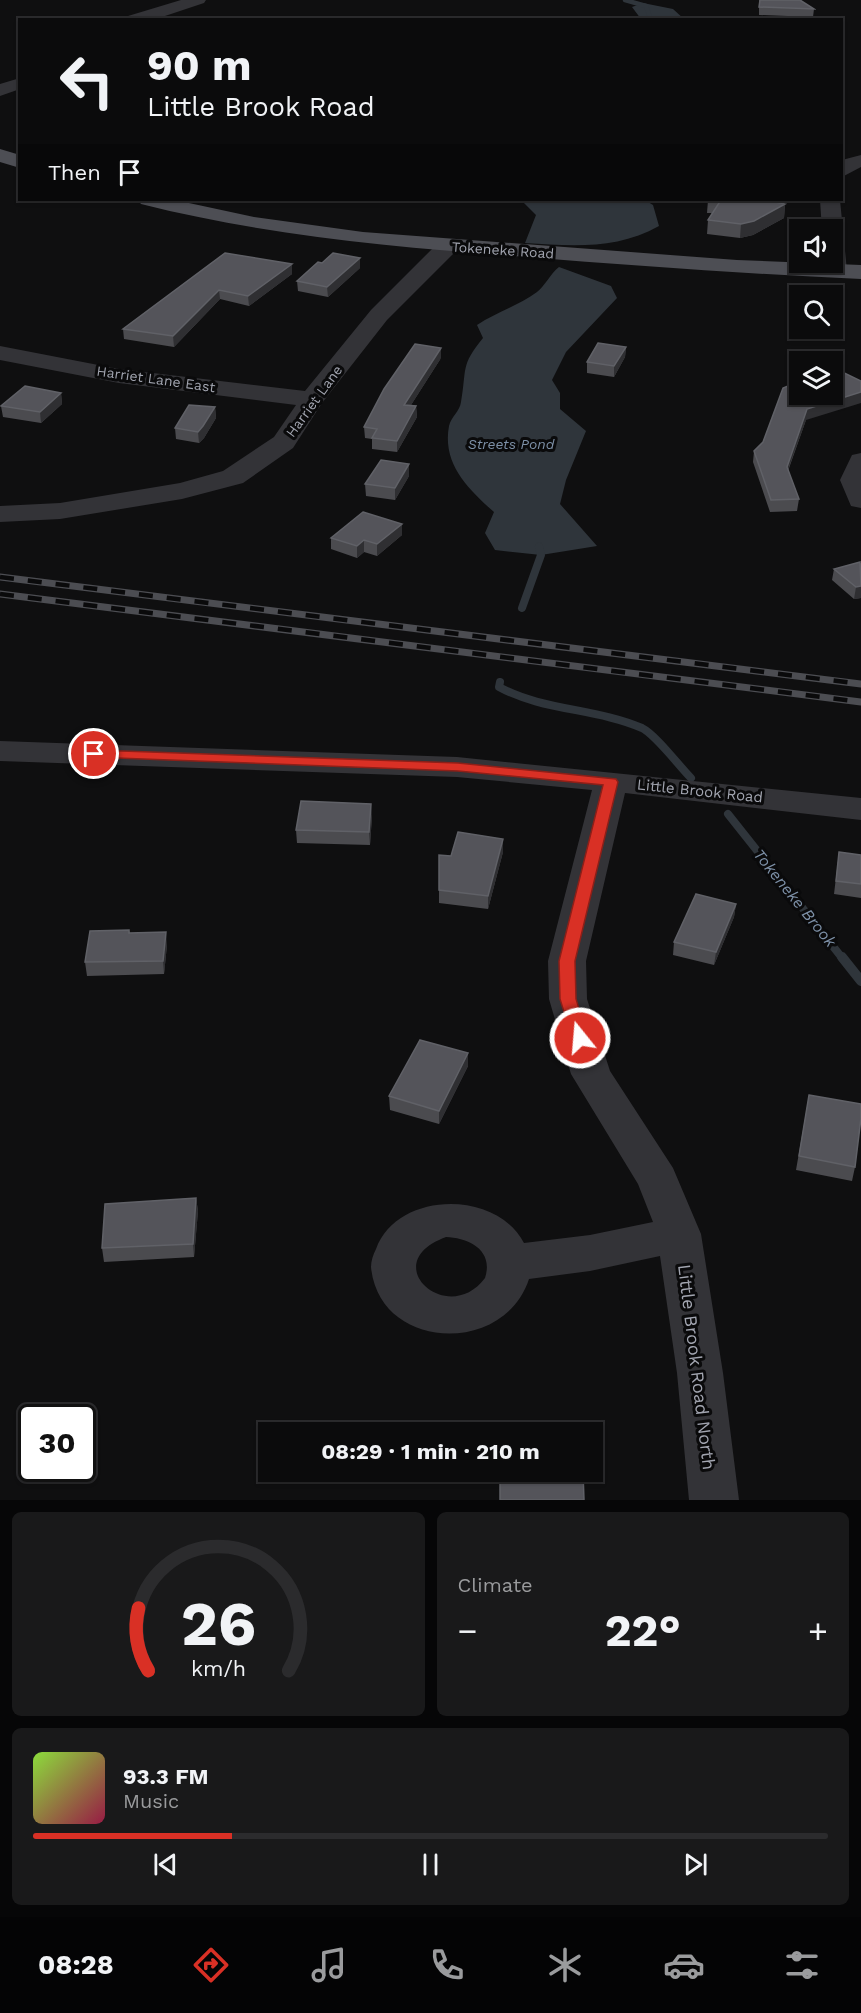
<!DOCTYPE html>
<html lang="en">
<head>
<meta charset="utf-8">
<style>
  body { margin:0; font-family:"Work Sans",sans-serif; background:#19191a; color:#f1f3f6; height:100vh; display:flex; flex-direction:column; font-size:22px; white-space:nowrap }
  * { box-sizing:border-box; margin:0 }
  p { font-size:20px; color:#9a9b9d }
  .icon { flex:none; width:33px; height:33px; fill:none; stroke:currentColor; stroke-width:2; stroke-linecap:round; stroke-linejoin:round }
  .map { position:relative; height:1500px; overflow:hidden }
  .drawer { display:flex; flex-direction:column; gap:12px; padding:12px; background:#060607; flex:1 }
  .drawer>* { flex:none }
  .top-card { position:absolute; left:18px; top:18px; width:825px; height:183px; border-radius:0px; box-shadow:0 2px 4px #0004,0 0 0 2px #2b2b2d; background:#0b0b0c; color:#f1f3f6; overflow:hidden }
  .buttons { position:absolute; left:789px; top:219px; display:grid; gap:12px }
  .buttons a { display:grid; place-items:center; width:54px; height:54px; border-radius:0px; background:#0b0b0c; box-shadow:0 2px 4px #0004,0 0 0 2px #2b2b2d; font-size:30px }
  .speed { position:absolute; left:18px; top:1404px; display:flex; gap:12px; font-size:30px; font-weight:700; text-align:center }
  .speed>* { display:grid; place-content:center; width:78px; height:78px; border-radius:50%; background:#0b0b0c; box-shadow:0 2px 4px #0004,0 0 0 2px #2b2b2d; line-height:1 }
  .speed .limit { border:3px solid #111; border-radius:9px; background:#fff; color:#111 }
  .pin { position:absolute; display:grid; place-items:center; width:51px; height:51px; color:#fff; margin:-26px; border:3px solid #fff; border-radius:50%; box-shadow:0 2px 6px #0007 }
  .me { position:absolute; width:66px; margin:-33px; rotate:343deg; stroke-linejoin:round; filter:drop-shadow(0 0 4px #0008) }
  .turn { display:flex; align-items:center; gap:21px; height:126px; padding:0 30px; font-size:27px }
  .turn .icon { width:78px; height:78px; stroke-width:2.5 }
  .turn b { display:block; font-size:42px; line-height:51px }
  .then { display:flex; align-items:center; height:57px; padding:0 30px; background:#0003; gap:12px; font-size:22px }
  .big { font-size:45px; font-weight:700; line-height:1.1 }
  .drawer .card { flex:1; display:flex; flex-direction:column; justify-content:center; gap:9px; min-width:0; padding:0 21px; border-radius:9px; background:#19191a }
  .drawer .dial { align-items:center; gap:0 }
  .dial svg { height:156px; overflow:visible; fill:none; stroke:#2b2b2d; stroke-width:7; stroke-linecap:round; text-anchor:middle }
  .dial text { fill:#f1f3f6; stroke:none }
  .song { display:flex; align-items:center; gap:18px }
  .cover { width:72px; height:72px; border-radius:9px; background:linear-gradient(135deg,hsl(90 70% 55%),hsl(340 70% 35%)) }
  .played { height:6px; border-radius:3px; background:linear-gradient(90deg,#d93025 25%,#2b2b2d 25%) }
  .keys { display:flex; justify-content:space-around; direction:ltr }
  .heat { display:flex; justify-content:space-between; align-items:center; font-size:33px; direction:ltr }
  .drawer .tiles { flex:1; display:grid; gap:12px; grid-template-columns:1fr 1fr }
  .card:last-child { grid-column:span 2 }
  .trip { position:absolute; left:258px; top:1422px; width:345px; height:60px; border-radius:0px; background:#0b0b0c; box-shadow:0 2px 4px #0004,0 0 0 2px #2b2b2d; font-weight:700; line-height:60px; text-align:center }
  .tab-bar { display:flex; height:96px; justify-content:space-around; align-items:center; background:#040405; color:#9a9b9d }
  .tab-bar .icon { width:42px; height:42px }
  .tab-bar .selected { color:#d93025 }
  .tab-bar b { font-size:27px; color:#f1f3f6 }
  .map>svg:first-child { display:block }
</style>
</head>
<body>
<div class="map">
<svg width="861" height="1500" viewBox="0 0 861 1500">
  <rect width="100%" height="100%" fill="#0f0f10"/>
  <path fill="#2f353b" d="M643,3l30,6 11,10h-43l-9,-12z
    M521,200h124l8,5 6,21c-42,24 -88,20 -134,17l11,-28z
    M559,267l52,19 6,12 -51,54 -14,28 8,13v16l26,22 -20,49 -6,24 37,42 -56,9 -46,-5 -10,-17 9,-21c-26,-23 -52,-48 -45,-86 2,-9 11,-15 12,-24 6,-33 -1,-36 22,-64l-6,-13c19,-13 41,-19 60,-33 8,-6 13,-18 22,-25z"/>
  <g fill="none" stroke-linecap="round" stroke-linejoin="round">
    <path stroke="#2f353b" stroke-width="4.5" d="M625,0l21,6 5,14"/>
    <path stroke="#2f353b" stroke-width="6" d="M539,545l1,3"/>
    <path stroke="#2f353b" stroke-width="8" d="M522,608l19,-53 -2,-8
      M500,682l-1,5c44,24 97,21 143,41 14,7 37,38 49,50
      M728,814l115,145"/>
    <path stroke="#2f353b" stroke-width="10" d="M842,957l19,24"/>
    <path fill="#333337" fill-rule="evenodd" d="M181,0h25l-2,3 -51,17h-27l2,-4z
      M20,78v11l-20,7v-12z
      M861,155v12l-19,10v-17z
      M820,200h20l7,71 -3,5h-16l-4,-14h8v-32h-10z
      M448,239l8,2 3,5 -3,5 -69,69 -65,83 -29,45 -50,35 -61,16 -122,20 -60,3v-16l60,-3 120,-20 43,-12 51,-34 22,-32 -177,-22 -119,-23v-14l119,23 186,22 66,-81 69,-69z
      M861,453v55l-10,-2 -11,-26 12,-25z
      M0,741l457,16 404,41v22l-236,-27 -39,168 1,38 23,72 63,97 28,66 22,139 16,127h-50l-12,-127 -17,-117 -70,15 -61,8c-25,77 -150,72 -158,-12 0,-6 2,-12 5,-18 21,-58 120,-60 148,-6l66,-8 63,-13 -15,-38 -67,-110 -22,-75 -1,-38 44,-171 -135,-13 -457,-16zM446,1237c23,1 48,13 39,41 -37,50 -110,-15 -39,-41z"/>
    <path fill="#4d4e54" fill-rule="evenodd" d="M0,149l20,6v13l-20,-6z
      M138,200h37l79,17 109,15 374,28 124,5v14c-112,-5 -223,-13 -335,-22 -130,-10 -258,-21 -385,-53z"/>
    <g stroke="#4c4d52" stroke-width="7">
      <path id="rail" d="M0,577l861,107
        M0,594l861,108"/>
    </g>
    <use href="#rail" stroke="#0a0a0b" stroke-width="4.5" stroke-dasharray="14" stroke-linecap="butt"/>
  </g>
  <path fill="#4b4b4f" d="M759,0h41l14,9 -1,8 -54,-2z
    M708,200h71l-2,3 8,1 -1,14 -31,17 -13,3 -33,-4 1,-14 4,-7h-5z
    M225,253l67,21 -43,32 -29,-7 -46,48 -50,-8 -1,-10z
    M360,268l-32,29 -30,-6 -1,-10z
    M626,347l-1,10 -11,20 -27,-4v-11z
    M441,358l-30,47 5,1 1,11 -20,35 -25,-3v-10l-7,-1 -1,-11z
    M61,393l1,11 -21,19 -38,-6 -2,-11z
    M215,407l1,11 -12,20 -5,5 -23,-4 -1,-11z
    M806,420l-18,51 11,28 -2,12 -27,1 -17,-50 1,-11z
    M409,476l-14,24 -29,-4 -1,-12z
    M402,524v11l-25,21 -13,-4 -7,6 -26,-9v-11z
    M861,563v35l-7,1 -22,-19 2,-11z
    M372,816l-2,29 -73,-2 -1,-13z
    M503,839v13l-15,57 -49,-6v-48l12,1z
    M839,852l22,3v43l-27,-4z
    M736,904l-2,13 -20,48 -41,-10 1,-13z
    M129,930l1,3 37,12 -3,29 -77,2 -2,-14z
    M468,1053v13l-29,58 -49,-14 -1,-14z
    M809,1095l46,72 -3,14 -56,-11z
    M196,1198l2,13 -4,46 -90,5 -2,-14z"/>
  <path fill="#2f2f32" d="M772,200h7l-7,11 13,-7 -1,14 -31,17 -13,3 1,-14z
    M360,258v10l-32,29 -1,-10z
    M292,264v10l-43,32 -1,-10z
    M219,290l1,9 -46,48 -1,-11z
    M626,347l-1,10 -11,20v-11z
    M441,348v10l-37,58v-11z
    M861,392v11l-55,17 -21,58 2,-11 20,-58z
    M61,393l1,11 -21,19 -1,-11z
    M416,406l1,11 -20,35v-11z
    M215,407l1,11 -12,20 -5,5 -1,-11z
    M409,464v12l-14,24v-12z
    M402,524v11l-25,21v-12z
    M364,540v12l-7,6v-12z
    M861,586v12l-7,1 2,-12z
    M371,804l1,12 -2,29 -1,-13z
    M503,839v13l-15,57v-13z
    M736,904l-2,13 -20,48 2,-13z
    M166,932l1,13 -3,29 -1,-13z
    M468,1053v13l-29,58v-13z
    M196,1198l2,13 -4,46 -1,-13z"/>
  <path fill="#54545a" stroke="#606167" stroke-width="1.5" d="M760,0h40l14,9 -55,-2z
    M716,200h56l-1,1 14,3 -31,17 -13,3 -33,-4 13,-20z
    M225,253l67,11 -44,32 -29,-6 -46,46 -50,-7z
    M333,253l27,5 -33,29 -30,-6 21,-19 4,1z
    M598,343l28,4 -12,19 -27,-4z
    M415,344l26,4 -37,57 12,1 -19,35 -25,-3 5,-9 -13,-2 20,-38z
    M832,368h2l27,13v11l-54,17 -20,58 12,32 -28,1 -17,-49 9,-9 20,-54 17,-7v13h32z
    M25,386l36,7 -21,19 -39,-6z
    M189,405l26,2 -12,19 -5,6 -23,-4z
    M381,460l28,4 -14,24 -30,-4z
    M363,512l39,12 -25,20 -13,-4 -7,6 -26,-8z
    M860,562l1,24 -5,1 -22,-18z
    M301,801l70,3 -2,28 -73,-2z
    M458,832l45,7 -15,57 -49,-6v-35l12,1z
    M839,852l22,3v29l-25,-3z
    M696,894l40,10 -20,48 -42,-10z
    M129,930v3l37,-1 -3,29 -78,1 5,-31z
    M420,1040l48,13 -29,58 -50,-15z
    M809,1095l52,9v14l-6,49 -56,-11z
    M196,1198l-3,46 -91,4 3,-44z
    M518,1427l63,2v3h-63z
    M500,1472l18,1v-1h65l1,28h-84z"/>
  <path fill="#d93025" stroke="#8d1f18" stroke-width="1.5" d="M94,750l364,13 158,16 2,3 -43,179 1,38 12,39 -2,5h-12l-2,-5 -12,-39 -1,-38 44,-176 -145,-14 -368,-14 -2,-3z"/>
  <g text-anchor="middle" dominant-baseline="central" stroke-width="6" stroke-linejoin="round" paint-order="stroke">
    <g font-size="14" fill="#a2a5b0" stroke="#0a0a0b">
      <text transform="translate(503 250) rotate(4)">Tokeneke Road</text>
      <text transform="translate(156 379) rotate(8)">Harriet Lane East</text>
      <text transform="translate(314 401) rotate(-54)">Harriet Lane</text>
    </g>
    <g font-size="14" font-style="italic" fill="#7d90a7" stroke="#0a0a0b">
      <text x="511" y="444">Streets Pond</text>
    </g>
    <g font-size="15" fill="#a2a5b0" stroke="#0a0a0b">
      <text transform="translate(700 791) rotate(6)">Little Brook Road</text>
    </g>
    <g font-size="16" font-style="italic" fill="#7d90a7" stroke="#0a0a0b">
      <text transform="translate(795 898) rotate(51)">Tokeneke Brook</text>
    </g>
    <g font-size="18" fill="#a2a5b0" stroke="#0a0a0b">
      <text transform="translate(697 1367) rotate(83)">Little Brook Road North</text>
    </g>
  </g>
</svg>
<div class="buttons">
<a><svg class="icon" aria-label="sound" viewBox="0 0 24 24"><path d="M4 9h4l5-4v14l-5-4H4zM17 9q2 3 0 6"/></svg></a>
<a><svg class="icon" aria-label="search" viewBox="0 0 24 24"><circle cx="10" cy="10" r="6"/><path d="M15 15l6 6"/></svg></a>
<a><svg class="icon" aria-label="layers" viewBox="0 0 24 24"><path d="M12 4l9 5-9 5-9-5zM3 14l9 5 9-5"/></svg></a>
</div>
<div class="speed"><div class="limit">30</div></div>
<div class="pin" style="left:94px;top:754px;background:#d93025"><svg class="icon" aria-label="arrive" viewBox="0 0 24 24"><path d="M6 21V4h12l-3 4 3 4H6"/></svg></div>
<svg class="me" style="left:580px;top:1038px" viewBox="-20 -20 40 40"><circle r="17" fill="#d93025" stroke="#fff" stroke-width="3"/><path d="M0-11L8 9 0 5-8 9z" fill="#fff"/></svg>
<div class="trip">08:29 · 1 min · 210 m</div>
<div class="top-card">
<div class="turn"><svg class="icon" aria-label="left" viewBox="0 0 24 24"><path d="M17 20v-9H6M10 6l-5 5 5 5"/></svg><div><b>90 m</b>Little Brook Road</div></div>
<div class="then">Then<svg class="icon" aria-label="arrive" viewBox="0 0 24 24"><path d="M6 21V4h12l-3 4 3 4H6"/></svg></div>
</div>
</div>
<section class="drawer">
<div class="tiles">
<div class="card dial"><svg viewBox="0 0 100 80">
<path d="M14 69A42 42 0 1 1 86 69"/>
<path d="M14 69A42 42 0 0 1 9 37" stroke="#d93025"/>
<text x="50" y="56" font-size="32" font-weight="700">26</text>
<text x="50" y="72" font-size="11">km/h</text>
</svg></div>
<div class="card"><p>Climate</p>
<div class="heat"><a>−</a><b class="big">22°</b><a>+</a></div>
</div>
<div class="card">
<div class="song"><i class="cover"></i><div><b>93.3 FM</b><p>Music</p></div></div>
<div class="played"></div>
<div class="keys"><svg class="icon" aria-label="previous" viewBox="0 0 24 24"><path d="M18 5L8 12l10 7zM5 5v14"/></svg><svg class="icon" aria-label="pause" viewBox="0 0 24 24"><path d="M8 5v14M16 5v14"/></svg><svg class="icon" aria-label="next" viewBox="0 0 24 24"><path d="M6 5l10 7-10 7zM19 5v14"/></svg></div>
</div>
</div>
</section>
<nav class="tab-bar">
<b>08:28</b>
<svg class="icon selected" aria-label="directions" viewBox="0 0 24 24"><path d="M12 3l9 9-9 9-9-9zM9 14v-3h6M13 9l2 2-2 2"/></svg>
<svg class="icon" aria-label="music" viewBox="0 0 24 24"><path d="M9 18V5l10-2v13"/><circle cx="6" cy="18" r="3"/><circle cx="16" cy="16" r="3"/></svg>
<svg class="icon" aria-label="phone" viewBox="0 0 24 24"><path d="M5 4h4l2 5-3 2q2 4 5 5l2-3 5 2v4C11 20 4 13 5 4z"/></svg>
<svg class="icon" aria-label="climate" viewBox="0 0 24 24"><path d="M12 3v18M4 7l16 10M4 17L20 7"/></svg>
<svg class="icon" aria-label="car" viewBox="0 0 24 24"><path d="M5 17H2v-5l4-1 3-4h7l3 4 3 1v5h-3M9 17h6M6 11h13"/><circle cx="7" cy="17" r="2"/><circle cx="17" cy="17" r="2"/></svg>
<svg class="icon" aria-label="filters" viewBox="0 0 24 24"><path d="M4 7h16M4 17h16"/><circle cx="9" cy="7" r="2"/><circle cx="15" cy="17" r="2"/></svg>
</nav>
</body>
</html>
